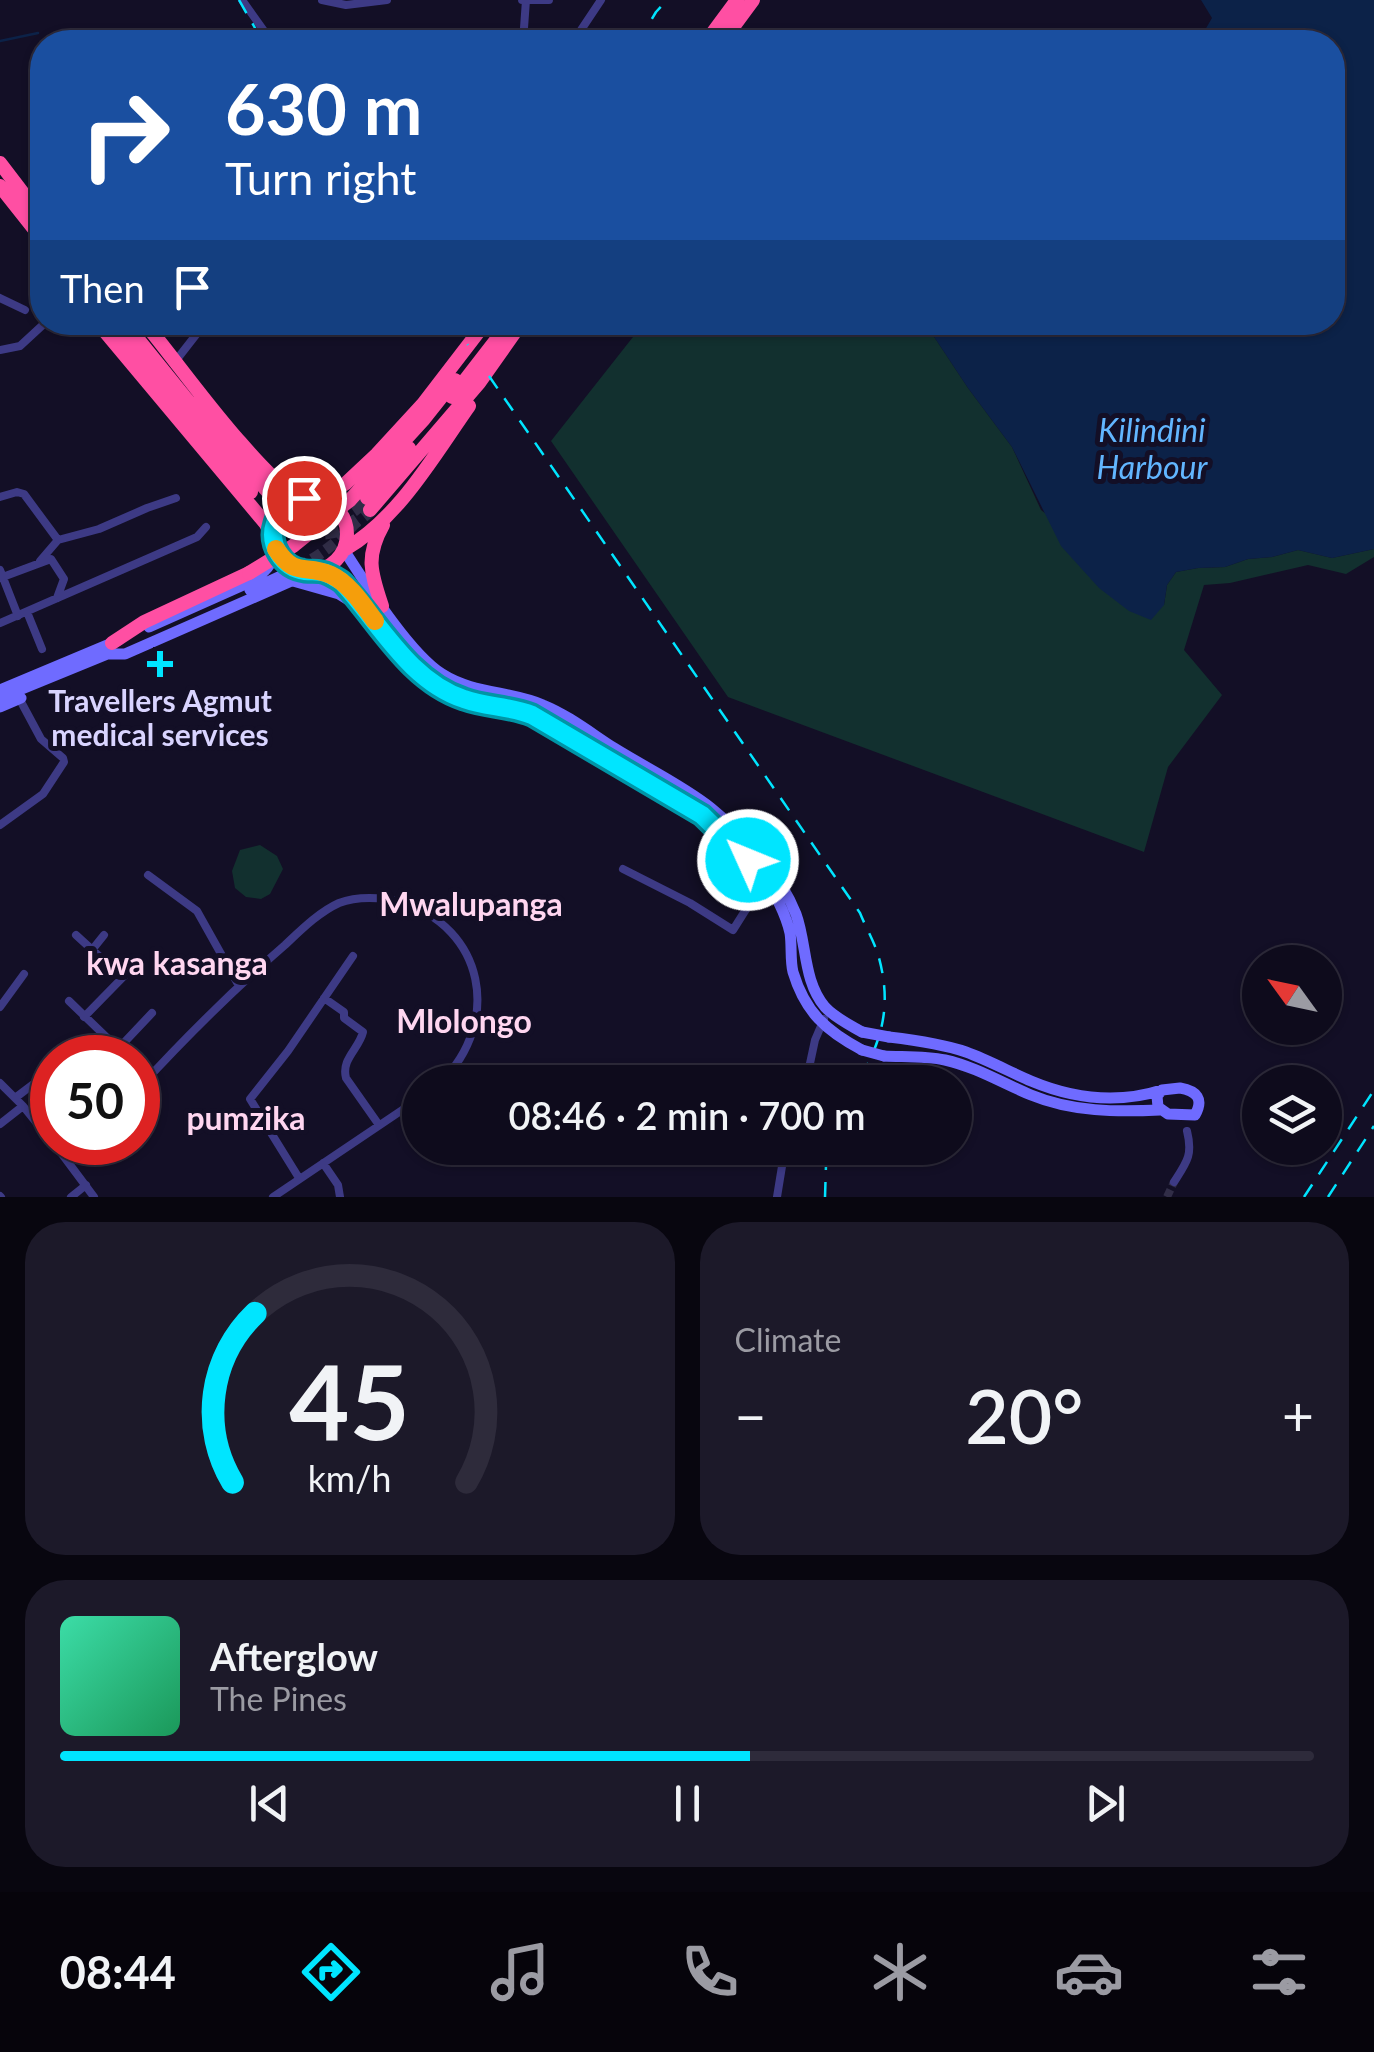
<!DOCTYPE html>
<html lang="en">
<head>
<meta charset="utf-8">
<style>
  body { margin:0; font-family:Lato,sans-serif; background:#1c1929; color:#f1f3f6; height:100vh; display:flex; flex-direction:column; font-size:38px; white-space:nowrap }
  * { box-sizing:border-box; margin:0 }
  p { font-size:32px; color:#9b9ba3 }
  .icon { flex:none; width:55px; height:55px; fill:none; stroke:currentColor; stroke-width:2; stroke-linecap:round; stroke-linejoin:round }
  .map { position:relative; height:1197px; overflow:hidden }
  .sheet { display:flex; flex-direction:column; gap:25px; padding:25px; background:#08060f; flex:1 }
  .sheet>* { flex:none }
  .top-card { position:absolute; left:30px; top:30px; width:1315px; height:305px; border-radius:40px; box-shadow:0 2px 8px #0004,0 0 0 2px #2e2b3b; background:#1a4fa0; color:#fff; overflow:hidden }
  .needle { width:65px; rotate:303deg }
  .buttons { position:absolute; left:1242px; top:945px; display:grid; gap:20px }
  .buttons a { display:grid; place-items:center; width:100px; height:100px; border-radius:50%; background:#0e0b1c; box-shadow:0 2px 8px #0004,0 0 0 2px #2e2b3b; font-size:50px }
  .speed { position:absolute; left:30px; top:1035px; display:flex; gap:20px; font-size:50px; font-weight:700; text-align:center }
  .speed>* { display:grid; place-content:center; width:130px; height:130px; border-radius:50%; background:#0e0b1c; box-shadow:0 2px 8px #0004,0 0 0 2px #2e2b3b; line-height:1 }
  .speed .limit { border:15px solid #d22; background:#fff; color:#111 }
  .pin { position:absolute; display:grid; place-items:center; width:85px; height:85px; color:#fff; margin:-42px; border:5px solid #fff; border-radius:50%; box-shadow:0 2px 10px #0007 }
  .me { position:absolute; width:110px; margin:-55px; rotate:314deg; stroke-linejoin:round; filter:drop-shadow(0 0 8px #0008) }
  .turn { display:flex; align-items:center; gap:35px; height:210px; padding:0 30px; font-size:45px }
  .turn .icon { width:130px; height:130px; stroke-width:2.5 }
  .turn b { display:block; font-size:70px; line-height:85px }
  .then { display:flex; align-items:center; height:95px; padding:0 30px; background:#0003; gap:20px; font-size:38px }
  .big { font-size:75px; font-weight:600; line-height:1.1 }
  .sheet .card { flex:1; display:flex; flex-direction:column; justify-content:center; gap:15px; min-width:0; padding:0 35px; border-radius:40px; background:#1c1929 }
  .sheet .dial { align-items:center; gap:0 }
  .dial svg { height:260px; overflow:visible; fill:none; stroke:#2e2b3b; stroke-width:7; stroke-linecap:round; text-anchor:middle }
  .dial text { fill:#f1f3f6; stroke:none }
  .song { display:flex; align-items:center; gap:30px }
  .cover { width:120px; height:120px; border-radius:15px; background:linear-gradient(135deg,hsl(160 70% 55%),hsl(150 70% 35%)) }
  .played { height:10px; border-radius:5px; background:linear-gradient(90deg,#00e5ff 55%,#2e2b3b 55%) }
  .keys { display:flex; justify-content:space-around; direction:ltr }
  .heat { display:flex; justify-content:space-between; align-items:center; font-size:55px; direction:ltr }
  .sheet .tiles { flex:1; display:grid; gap:25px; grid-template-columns:1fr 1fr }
  .card:last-child { grid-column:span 2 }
  .trip { position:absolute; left:402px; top:1065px; width:570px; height:100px; border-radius:50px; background:#0e0b1c; box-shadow:0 2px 8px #0004,0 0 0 2px #2e2b3b; font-weight:600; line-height:100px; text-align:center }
  .tab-bar { display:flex; height:160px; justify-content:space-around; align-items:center; background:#06040b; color:#9b9ba3 }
  .tab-bar .icon { width:70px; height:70px }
  .tab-bar .on { color:#00e5ff }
  .tab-bar b { font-size:45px; color:#f1f3f6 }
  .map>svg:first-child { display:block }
</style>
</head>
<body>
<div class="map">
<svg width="1374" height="1197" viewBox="0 0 1374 1197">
  <rect width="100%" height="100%" fill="#130f26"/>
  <path fill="#12302f" d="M644,323h281l43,65 44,59 29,63 123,95 3,-20 9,-13 22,-4 27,-1 23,-8 24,-2 26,-7 34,8 42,-9v8l-28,17 -38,-9 -78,18 -26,2 -20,65 38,45 -54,72 -24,85 -416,-155 -177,-256z
    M260,845l17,11 6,13 -13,25 -9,5 -15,-2 -11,-9 -3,-17 8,-21z"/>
  <path fill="#0c2248" d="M1201,0h173v549l-42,9 -34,-8 -26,7 -24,2 -23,8 -27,1 -22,4 -9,13 -3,20 -13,15 -22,-9 -30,-23 -38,-42 -49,-99 -44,-59 -43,-65 407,-1v-280h-134l14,-24z"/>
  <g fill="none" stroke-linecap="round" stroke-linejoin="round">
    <path stroke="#0c2248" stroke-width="2.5" d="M0,41l38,-8"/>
    <path stroke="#312d47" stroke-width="8" stroke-dasharray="8 4" stroke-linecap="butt" d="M1167,1197l7,-15"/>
    <path stroke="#312d47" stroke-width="11" stroke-dasharray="11 5.5" stroke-linecap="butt" d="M283,575c29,-14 52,-29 74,-54"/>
    <path stroke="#312d47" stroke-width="14" stroke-dasharray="14 7" stroke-linecap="butt" d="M276,501c35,25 59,29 91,-3
      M267,511c39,26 65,32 103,-1"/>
    <path stroke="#3d3a85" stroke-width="8" d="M242,0l30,42
      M322,0l24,5 41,-5
      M522,0h27
      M523,42l3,-42
      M573,42l28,-42
      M0,298l25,12
      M0,350l20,-4 26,-24
      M174,363l32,-41
      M0,497l17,-5 7,2 34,46
      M40,561l18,-21 41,-11 48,-21 29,-10
      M0,570l18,46
      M0,578l51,-19 13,20 -7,19
      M27,612l15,37
      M0,623l197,-86 9,-10
      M0,825l43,-31 21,-32 -1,-4 -22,-19 -22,-41
      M623,869l67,34 43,27 17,-27 -1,-44
      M148,875l49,36 42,75
      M76,935l46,42
      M92,950l12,-15
      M324,998l20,14v6l19,14c-4,17 -22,27 -17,46l33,47
      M69,1001l59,57
      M0,1007l24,-33
      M84,1017l45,-46
      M118,1049l34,-36
      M138,1066l11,10
      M806,1082l9,-42 9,-21
      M0,1083l23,23 29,36
      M138,1089c46,-50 95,-99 147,-144 16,-15 34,-33 54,-42 18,-7 43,-6 61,-1 85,25 102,120 41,180
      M15,1098l37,-28
      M0,1124l23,-18
      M53,1142l41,55
      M64,1156l17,-14
      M323,1163l15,22 2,12
      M299,1178l-49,-79 38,-48 65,-95
      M1174,1182c13,-20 19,-27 13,-51
      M0,1196l1,1
      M71,1197l15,-12
      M273,1197l147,-99
      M777,1197l8,-49"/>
    <path stroke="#6f6bff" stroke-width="11" d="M344,550c22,34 65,103 98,124 31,20 69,17 101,31 25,10 49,29 71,43 32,20 68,37 97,60 33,27 69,65 85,106 11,30 7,67 29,93 10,11 25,18 37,25
      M293,581l46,13 21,13
      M250,590l33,-15
      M149,627l101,-45c13,-8 25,-18 25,-35
      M107,654h18l180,-79c15,-5 24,-1 37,6 36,41 67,100 122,118 22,8 45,8 68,16 31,18 62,36 93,54 52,30 103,59 139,109 11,15 22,37 26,55 2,13 0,27 3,39 12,40 33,59 69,78
      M0,690l119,-50
      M0,698l110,-45
      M0,707l21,-9
      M889,1037c25,3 54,7 77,15 22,8 44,20 65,29 43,18 87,23 131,9
      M884,1056c20,1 42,0 61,4 31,7 57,23 86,35 41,17 86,17 129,15
      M1180,1088c17,3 24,11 15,27l-27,-1 -10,-7 -1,-11 5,-6z"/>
    <path stroke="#ff4fa3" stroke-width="14" d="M706,42l31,-42
      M722,42l31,-42
      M0,163l42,55
      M0,186l42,53
      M97,322l169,202 7,15
      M110,322l141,170
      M124,322l63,78 89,101
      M144,322c30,37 58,76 89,112 22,25 41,49 70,64
      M452,397l58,-75
      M273 534a37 37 0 1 1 74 0a37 37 0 1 1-74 0Z
      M310,497l35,-13 32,-30 46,-50 63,-82
      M367,498l42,-50
      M350,500l74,-81 31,-39
      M370,510l109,-127 43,-61
      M344,550c55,-32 89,-93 125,-144
      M382,606c-11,-33 -17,-49 1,-81
      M112,643l32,-21 105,-49"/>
    <path stroke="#00e5ff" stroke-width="2.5" stroke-dasharray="15 12" stroke-linecap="butt" d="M239,0l24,42
      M638,42l18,-30 11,-12
      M452,322l16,23
      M489,376l371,537c6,15 15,30 19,45 13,48 3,83 -21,124
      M825,1197l1,-32 3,-17
      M1304,1197l70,-107
      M1328,1197l46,-71"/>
    <path stroke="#6f6bff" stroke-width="11" d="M862,1032l27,5
      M862,1050l22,6"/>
    <path stroke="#ff4fa3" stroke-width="14" d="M249,573l44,-27 57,-46"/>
  </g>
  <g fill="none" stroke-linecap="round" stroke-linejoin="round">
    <g stroke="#0095a6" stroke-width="25">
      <path id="route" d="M304,498c-14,4 -25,11 -29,25 -7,21 7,45 30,48 8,1 15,-1 23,3 1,0 13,7 14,8 37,40 67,99 122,117 22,8 45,7 68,16l170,100 46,45"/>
    </g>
    <use href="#route" stroke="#00e5ff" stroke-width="18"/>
    <path stroke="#f59e0b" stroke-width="18" d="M276,549c20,30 29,14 55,26 19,9 32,30 44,46"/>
  </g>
  <path fill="#00e5ff" stroke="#130f26" stroke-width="4" d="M155 649h10v10h10v10h-10v10h-10v-10h-10v-10h10z"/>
  <g text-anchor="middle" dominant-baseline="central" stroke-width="10" stroke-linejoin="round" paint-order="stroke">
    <g font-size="30" font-weight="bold" fill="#d9d4ff" stroke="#130f26">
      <text x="160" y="700">Travellers Agmut<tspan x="160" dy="34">medical services</tspan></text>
    </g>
    <g font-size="32" font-style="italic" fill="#62b6ff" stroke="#130f26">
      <text x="1152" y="429">Kilindini<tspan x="1152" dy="37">Harbour</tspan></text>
    </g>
    <g font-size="32" font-weight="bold" fill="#ffd6f0" stroke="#130f26">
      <text x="471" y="903">Mwalupanga</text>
      <text x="177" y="962">kwa kasanga</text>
      <text x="464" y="1020">Mlolongo</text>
      <text x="246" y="1117">pumzika</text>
    </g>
  </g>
</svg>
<div class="buttons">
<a><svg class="needle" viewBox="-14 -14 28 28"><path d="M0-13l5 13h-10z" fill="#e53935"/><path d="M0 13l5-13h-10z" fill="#9b9ba3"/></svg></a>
<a><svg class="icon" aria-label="layers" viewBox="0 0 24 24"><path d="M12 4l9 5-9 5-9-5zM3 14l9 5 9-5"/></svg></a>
</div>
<div class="speed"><div class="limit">50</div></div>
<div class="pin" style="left:304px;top:498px;background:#d93025"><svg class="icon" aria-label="arrive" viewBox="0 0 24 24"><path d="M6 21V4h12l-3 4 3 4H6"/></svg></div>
<svg class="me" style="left:748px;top:860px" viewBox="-20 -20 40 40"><circle r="17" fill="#00e5ff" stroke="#fff" stroke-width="3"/><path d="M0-11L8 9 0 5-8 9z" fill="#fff"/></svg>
<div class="trip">08:46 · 2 min · 700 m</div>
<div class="top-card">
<div class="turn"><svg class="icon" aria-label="right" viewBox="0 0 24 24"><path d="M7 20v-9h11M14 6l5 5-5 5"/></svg><div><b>630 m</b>Turn right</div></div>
<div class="then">Then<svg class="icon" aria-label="arrive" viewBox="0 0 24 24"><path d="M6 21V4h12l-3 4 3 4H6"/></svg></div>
</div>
</div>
<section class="sheet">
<div class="tiles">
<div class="card dial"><svg viewBox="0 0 100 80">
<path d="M14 69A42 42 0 1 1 86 69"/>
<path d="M14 69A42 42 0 0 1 21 17" stroke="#00e5ff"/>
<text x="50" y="56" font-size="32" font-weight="700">45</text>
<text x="50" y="72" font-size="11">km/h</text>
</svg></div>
<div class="card"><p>Climate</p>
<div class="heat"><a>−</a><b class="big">20°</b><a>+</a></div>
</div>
<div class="card">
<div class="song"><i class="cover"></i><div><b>Afterglow</b><p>The Pines</p></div></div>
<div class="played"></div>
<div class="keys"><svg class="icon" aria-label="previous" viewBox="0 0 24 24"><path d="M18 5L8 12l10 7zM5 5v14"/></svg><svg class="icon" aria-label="pause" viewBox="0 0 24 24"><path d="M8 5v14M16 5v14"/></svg><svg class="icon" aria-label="next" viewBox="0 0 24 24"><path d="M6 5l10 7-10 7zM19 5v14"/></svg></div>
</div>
</div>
</section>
<nav class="tab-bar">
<b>08:44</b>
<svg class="icon on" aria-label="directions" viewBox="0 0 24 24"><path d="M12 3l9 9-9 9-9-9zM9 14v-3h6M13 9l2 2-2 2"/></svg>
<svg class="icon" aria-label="music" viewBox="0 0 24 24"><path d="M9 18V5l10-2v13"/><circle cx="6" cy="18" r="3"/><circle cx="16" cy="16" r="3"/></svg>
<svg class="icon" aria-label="phone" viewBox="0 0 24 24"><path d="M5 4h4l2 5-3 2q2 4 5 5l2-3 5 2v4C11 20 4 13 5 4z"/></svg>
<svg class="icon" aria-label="climate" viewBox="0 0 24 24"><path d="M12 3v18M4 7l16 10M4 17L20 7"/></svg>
<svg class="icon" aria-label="car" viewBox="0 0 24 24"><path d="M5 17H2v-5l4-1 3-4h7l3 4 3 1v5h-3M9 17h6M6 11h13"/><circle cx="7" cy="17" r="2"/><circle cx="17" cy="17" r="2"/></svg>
<svg class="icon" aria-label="filters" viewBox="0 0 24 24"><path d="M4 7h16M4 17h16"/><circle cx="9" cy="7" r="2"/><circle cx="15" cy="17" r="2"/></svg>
</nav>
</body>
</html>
